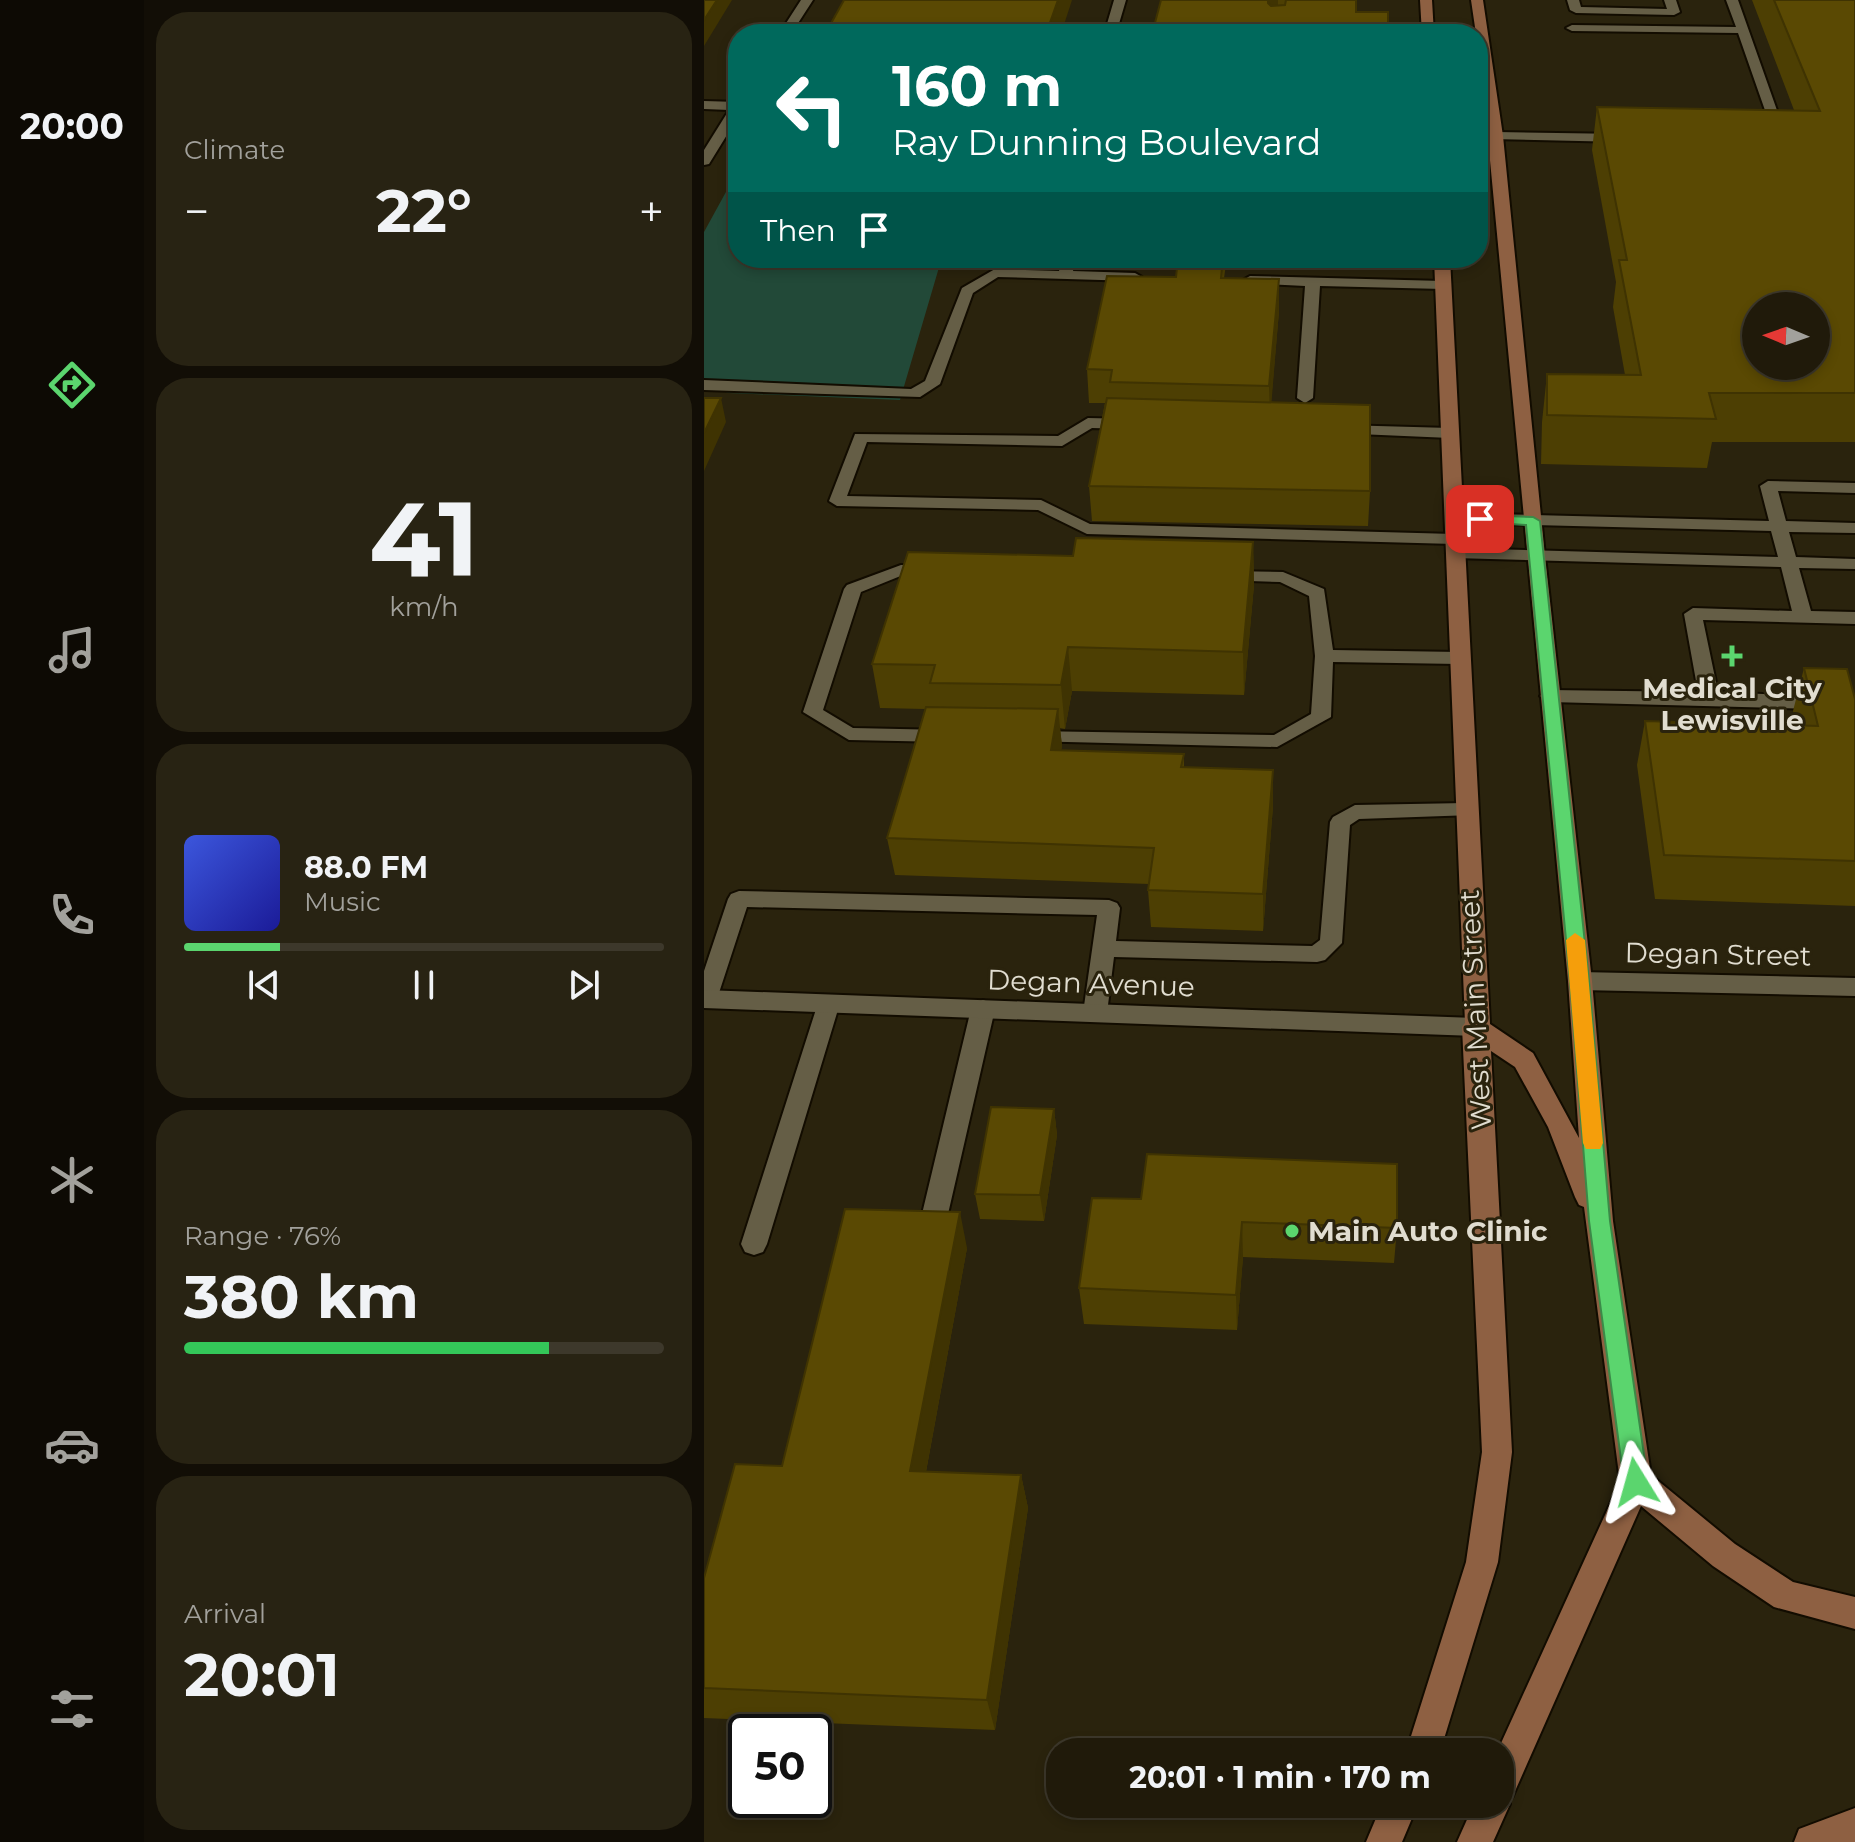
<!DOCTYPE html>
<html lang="en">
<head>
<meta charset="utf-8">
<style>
  body { margin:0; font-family:Montserrat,sans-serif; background:#282313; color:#f1f3f6; height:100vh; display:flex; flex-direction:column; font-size:30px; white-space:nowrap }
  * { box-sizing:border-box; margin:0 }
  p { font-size:26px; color:#a2a19c }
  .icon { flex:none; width:44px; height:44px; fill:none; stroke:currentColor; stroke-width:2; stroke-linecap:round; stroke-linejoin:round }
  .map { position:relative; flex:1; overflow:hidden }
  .details { display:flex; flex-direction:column; gap:12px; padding:12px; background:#120e06; width:560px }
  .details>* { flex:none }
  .hud { position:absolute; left:24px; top:24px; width:760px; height:244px; border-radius:32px; box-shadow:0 4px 12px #0003,0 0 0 2px #3d382b; background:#00695c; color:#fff; overflow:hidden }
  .needle { width:52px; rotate:272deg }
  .buttons { position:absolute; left:1038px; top:292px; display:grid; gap:16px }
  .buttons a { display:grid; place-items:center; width:88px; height:88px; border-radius:50%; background:#201a0a; box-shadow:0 4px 12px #0003,0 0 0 2px #3d382b; font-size:40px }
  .speed { position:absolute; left:24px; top:1714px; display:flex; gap:16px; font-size:40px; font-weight:700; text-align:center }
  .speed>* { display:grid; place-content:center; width:104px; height:104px; border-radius:50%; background:#201a0a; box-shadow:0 4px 12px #0003,0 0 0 2px #3d382b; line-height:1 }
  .speed .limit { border:4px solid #111; border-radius:12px; background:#fff; color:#111 }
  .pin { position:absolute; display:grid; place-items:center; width:68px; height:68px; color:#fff; margin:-34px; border-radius:16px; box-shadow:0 4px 12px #0006 }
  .me { position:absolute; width:88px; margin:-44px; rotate:352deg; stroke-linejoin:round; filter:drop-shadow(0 0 6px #0008) }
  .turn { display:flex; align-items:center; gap:28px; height:168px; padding:0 32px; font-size:36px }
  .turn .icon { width:104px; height:104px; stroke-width:2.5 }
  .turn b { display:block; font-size:56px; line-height:68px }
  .then { display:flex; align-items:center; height:76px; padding:0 32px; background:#0003; gap:16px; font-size:30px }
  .big { font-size:60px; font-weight:700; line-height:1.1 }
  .details .widget { flex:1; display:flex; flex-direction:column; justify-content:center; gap:12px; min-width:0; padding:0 28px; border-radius:32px; background:#282313 }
  .details .dial { align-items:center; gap:0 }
  .dial b { font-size:104px; line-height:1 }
  .song { display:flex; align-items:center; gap:24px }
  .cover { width:96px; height:96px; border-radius:12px; background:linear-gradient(135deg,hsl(230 70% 55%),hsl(240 70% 35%)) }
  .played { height:8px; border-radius:4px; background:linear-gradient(90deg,#5bd56e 20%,#3d382b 20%) }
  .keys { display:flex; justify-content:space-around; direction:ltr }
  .heat { display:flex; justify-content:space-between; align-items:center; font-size:44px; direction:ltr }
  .charge { height:12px; border-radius:6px; background:linear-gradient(90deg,#34c759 76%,#3d382b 0) }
  .trip { position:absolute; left:342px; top:1738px; width:468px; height:80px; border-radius:32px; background:#201a0a; box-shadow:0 4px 12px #0003,0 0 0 2px #3d382b; font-weight:700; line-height:80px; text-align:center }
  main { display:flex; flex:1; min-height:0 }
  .dock { display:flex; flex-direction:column; width:144px; justify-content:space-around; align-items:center; background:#0d0a04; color:#a2a19c }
  .dock .icon { width:56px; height:56px }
  .dock .active { color:#5bd56e }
  .dock b { font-size:36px; color:#f1f3f6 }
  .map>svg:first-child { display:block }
</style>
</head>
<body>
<main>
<nav class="dock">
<b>20:00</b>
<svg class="icon active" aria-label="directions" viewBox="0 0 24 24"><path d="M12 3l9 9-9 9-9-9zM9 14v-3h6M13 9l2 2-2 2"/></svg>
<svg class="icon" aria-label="music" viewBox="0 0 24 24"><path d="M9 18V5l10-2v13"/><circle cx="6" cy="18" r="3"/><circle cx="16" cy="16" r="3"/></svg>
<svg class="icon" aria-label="phone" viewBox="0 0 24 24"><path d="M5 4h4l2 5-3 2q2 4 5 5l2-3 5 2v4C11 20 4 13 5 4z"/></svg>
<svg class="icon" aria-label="climate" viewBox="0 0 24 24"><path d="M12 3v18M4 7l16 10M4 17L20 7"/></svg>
<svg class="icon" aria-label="car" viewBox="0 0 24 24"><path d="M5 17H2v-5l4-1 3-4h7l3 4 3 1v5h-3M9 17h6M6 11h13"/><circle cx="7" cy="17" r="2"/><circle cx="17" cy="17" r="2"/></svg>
<svg class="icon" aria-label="filters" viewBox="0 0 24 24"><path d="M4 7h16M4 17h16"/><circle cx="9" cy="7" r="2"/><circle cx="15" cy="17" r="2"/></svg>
</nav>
<section class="details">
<div class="widget"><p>Climate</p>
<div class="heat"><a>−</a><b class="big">22°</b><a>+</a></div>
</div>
<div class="widget dial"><b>41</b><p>km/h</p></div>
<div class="widget">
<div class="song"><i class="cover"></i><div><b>88.0 FM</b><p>Music</p></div></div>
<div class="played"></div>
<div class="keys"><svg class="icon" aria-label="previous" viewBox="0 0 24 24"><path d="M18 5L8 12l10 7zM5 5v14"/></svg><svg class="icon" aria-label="pause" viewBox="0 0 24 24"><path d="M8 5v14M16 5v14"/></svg><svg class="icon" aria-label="next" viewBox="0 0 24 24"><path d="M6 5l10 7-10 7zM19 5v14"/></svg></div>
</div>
<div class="widget"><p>Range · 76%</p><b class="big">380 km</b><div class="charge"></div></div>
<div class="widget"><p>Arrival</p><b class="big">20:01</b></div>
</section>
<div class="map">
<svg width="1151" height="1842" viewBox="0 0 1151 1842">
  <rect width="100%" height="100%" fill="#2a230d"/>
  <path fill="#224938" d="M34,170v88h306l-3,8 -101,-2 -40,136 -171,-7 -25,-7v-154z"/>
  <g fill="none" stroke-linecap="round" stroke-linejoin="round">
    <g stroke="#120c00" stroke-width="4">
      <path id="lane" d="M410,0h12l-10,34h-12z
        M863,0h12l2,7 86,2 -3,-9h12l4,12 -6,3 -98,-2 -6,-3z
        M1022,0h12l41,116 -11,21 -8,2 -6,-4 13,-19 -29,-83 -166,-2 -6,-3 6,-3 164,2z
        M792,132l127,2 6,4 -6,4 -131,-3v-6z
        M358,258h14l-3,13 62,2 7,4 -7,4 -137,-4 -25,16 -33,91 -20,13 -216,-7v-10l207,9 14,-8 37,-93 33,-19 64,2z
        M546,276l193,5 7,4 -7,4 -123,-3 -7,112 -8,5 -8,-5 8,-112 -60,-3 -2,-3z
        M384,418l43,1 8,5 -8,5 -39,-1 -30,18 -195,-4 -20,54 194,4 49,24 364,10 9,5 -9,5 -367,-10 -49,-24 -201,-4 -8,-5 26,-67 203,2z
        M637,425l109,3 8,5 -8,5 -115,-5 -2,-3z
        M1064,481l87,2v10l-77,-2 8,30 69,2v10l-66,-1 7,25 59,2v10l-56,-1 12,43 44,1v12l-152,-4 15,72 137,6v12l-305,-8 -10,-6 10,-6 148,2 -14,-78 9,-6 99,3 -11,-44 -326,-9 -9,-5 9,-5 323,9 -7,-26 -317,-8 -9,-5 9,-5 315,8 -9,-35z
        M197,565h30l9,5 -9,5h-28l-42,17 -38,118 30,18 93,2 10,6 -10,6 -97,-2 -46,-28 41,-123 3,-4z
        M521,571l58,1 41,17 9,61 126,2 9,6 -9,6 -126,-2 -2,55 -54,30 -251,-6 -3,-4 3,-4 7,-2 241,4 37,-21 4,-58 -6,-60 -29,-14 -61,-2 -3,-4 3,-4z
        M762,803l10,7 -3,5 -114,4 -9,6 -8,118 -17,17 -8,2 -203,-5 -7,56 -4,6 -8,3 -8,-3 -4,-6 14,-98 -350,-8 -30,92 -3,6 -10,2v-36l24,-72 3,-5 8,-3 370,9 8,3 3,5 -4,33 196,5 8,-6 10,-118 3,-5 22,-12z
        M125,995l8,2 3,6 -73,241 -4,8 -9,3 -9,-3 -4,-8 77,-241 3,-6z
        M279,1000l8,3 4,6 -47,205 -4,7 -9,3 -9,-3 -4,-7 49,-205 4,-6z"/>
    </g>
    <g stroke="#120c00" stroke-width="4">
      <path id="street" d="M97,0h12l-22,34h-12z
        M0,101l34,1v15l-29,47 -5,1v-15l25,-40 -25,-1z
        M876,972l275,6v18l-275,-6 -9,-3 -3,-6 3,-6z
        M0,990l771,28 9,2 4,7 -4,7 -9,2 -771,-28z"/>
    </g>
    <g stroke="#120c00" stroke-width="4">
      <path id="secondary" d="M716,0h12l2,34h-12z
        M767,0h12l20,136 42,420 47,425 21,240 38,254 84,69 58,38 62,15v32l-81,-22 -61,-41 -72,-60 -129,292 -4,2 2,4 -17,38h-36l17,-38h26v-52h-3l123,-270 -36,-275 -5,-2 -4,-8 -27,-70 -33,-60 -24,-16 21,401 -14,110 -58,190h-34l60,-190 16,-110 -20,-425 3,-4 -31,-765h16l40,766 43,29 46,85 -11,-157 -90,-947h-2z
        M678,1804h36l-16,38h-36z
        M1151,1808v34h-61l5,-13z"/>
    </g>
    <use href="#lane" fill="#655e46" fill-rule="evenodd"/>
    <use href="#street" fill="#655e46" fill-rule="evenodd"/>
    <use href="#secondary" fill="#8e6042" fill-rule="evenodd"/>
  </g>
  <path fill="#4d3f03" d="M457,0h195v12z
    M1048,0h103v442h-143l-5,26 -166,-4 1,-42 5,-48 78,1 -12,-68 3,-25 -24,-132 5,-43 197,3z
    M474,258h49l-3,20 55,33 -8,91 99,89 -2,35 -276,-5 -3,-35 16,-83h-16l-2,-34 89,-92z
    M549,542l1,43 -10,110 -172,-4 -7,38 -5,-1 2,18 -1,4 123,4v13l89,3v36l-10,125 -112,-4 -3,-37 1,-6 -254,-9 -8,-37 38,-129 -45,-1 -8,-44 201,-108z
    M1100,668l51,31v207l-200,-7 -18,-134 8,-44 151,5 -3,-15z
    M350,1109l3,26 -13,86 -64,-2 -5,-25z
    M388,1198l305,30 -3,35 -151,-6 -6,73 -153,-6 -5,-36z
    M263,1248l-41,224 95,3 7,33 -33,222 -291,-12v-140l78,-112z"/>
  <path fill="#3f3302" d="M13,0h15l-28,46v-26z
    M354,0h14l-11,34h-15z
    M564,0h10v9l-8,6z
    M575,279v32l-9,109 -1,-34z
    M17,398l5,24 -22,49v-38z
    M549,542l1,43 -10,110 -1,-43z
    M364,647l4,44 -7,38 -4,-44z
    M354,709l4,37 -7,40 -4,-36z
    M569,770v36l-10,125v-37z
    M350,1109l3,26 -13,86 -4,-26z
    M256,1212l7,36 -47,256 -10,-33z
    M538,1222l1,35 -6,73 -1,-35z
    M317,1475l7,33 -33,222 -8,-30z"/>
  <path fill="#5a4903" stroke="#3f3302" stroke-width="2" fill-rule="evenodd" d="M0,0h13l-13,20z
    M140,0h214l-12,34h-221z
    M457,0h107v3l3,3 14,-1 1,-5h70v12h32v22h-236z
    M1070,0h81v393h-146l7,26 -169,-4v-41l94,1 -22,-115h8l-30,-153 223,4zM1052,306h60v60h-60z
    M474,258h45l-2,20 58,1 -10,107 -159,-4 2,-12 -25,-1 20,-93 69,1z
    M0,398h17l-17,35z
    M403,398l263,7v86l-281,-5z
    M372,538l177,4 -10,110 -175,-5 -7,38 -131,-2 5,-18 -63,-1 36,-112 165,4z
    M1100,668l43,1 8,30v162l-191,-6 -19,-134 173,5z
    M222,707l132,2 -7,41 133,4 -3,13 92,3 -10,124 -115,-4 6,-42 -267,-10z
    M287,1107l63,2 -14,86 -65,-1z
    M443,1154l250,10v64l-155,-6 -6,73 -157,-7 13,-90 49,1z
    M141,1209l115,3 -50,259 111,4 -34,225 -283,-12v-110l31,-114 47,2z"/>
  <path fill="#5bd56e" stroke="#3b8a48" stroke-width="2" d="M776,515l53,2 7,4 49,460 21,240 38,261 -4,8 -8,3 -9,-3 -3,-8 -35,-261 -19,-240 -44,-456 -51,-3 -2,-3z"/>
  <path fill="#f59e0b" d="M871,933l10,7 18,203 -3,6h-14l-3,-6 -17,-203z"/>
  <g fill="#5bd56e" stroke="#2a230d" stroke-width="3">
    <path d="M1024 644h8v8h8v8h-8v8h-8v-8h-8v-8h8z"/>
    <circle cx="588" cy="1231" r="8"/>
  </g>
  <g text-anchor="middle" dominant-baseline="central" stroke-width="6" stroke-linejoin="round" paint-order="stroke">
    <g font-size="28" font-weight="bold" fill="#e1ddd0" stroke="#2a230d">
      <text x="1028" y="688">Medical City<tspan x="1028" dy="32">Lewisville</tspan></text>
      <text x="604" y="1231" text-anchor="start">Main Auto Clinic</text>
    </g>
    <g font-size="28" fill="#e1ddd0" stroke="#2a230d">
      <text transform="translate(1014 954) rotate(1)">Degan Street</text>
      <text transform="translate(387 983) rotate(2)">Degan Avenue</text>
      <text transform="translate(771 1010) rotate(-93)">West Main Street</text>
    </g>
  </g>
</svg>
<div class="buttons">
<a><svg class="needle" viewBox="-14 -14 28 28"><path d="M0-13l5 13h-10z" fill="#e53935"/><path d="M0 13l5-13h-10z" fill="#a2a19c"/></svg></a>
</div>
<div class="speed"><div class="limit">50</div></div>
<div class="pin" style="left:776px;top:519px;background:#d93025"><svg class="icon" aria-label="arrive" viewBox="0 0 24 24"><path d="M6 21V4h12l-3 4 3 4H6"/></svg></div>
<svg class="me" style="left:932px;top:1482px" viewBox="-20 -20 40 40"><path d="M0-17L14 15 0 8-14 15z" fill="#5bd56e" stroke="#fff" stroke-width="4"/></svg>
<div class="trip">20:01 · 1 min · 170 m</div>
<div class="hud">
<div class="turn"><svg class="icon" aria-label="left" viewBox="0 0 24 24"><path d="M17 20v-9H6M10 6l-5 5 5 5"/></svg><div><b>160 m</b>Ray Dunning Boulevard</div></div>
<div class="then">Then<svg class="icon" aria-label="arrive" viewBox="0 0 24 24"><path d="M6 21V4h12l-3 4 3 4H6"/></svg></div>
</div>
</div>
</main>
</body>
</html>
